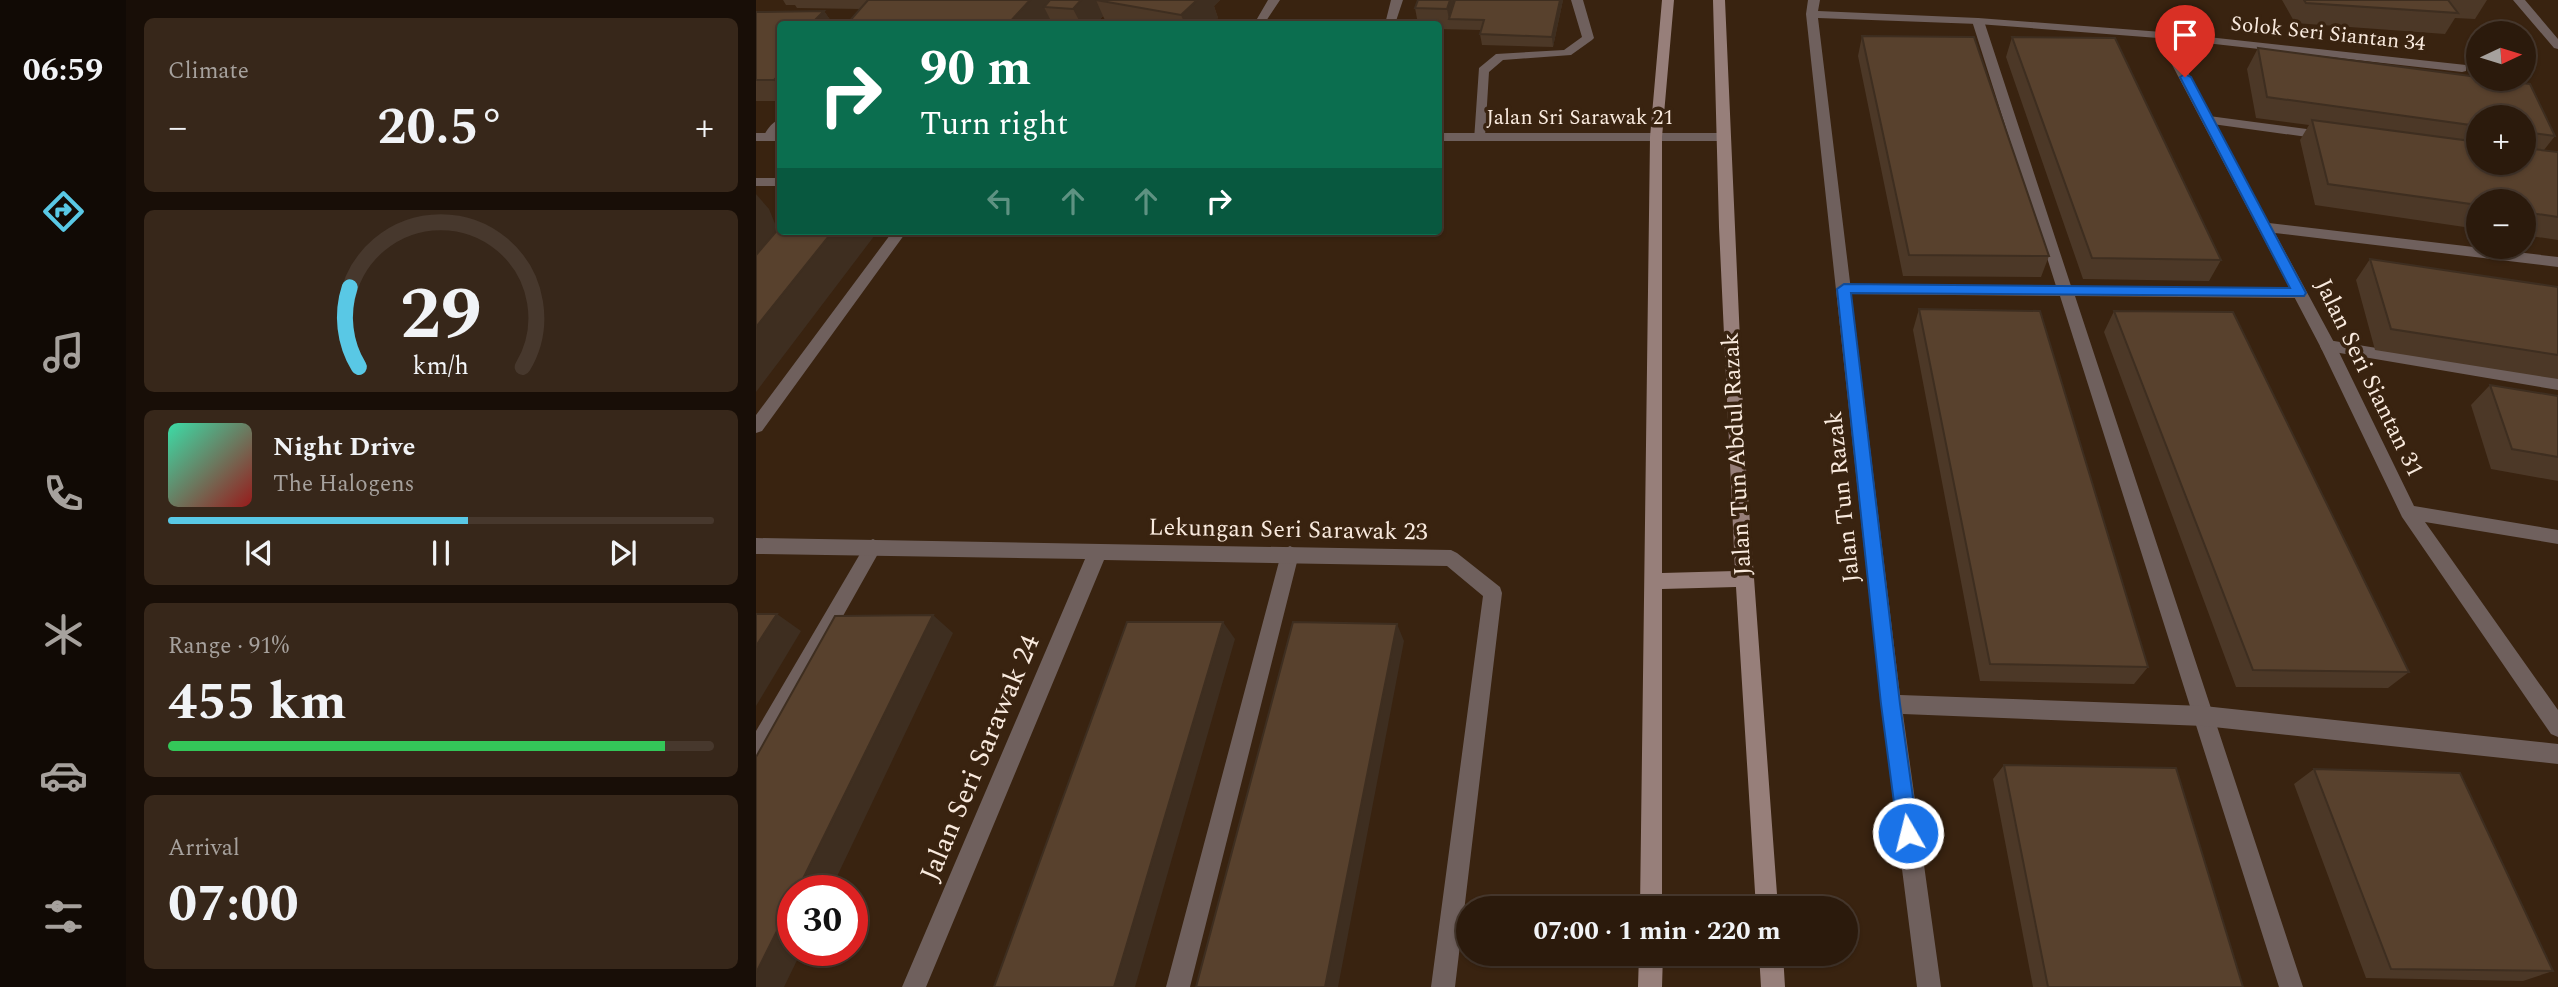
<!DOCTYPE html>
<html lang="en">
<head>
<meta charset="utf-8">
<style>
  body { margin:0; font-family:Spectral,serif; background:#37271a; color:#f1f3f6; height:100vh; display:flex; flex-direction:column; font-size:26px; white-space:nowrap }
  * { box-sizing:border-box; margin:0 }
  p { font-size:23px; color:#a6a19d }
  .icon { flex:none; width:38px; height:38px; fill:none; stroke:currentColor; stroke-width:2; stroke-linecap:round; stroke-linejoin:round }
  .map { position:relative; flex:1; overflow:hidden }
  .details { display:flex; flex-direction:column; gap:18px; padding:18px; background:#180e07; width:630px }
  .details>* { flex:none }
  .banner { position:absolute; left:21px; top:21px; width:665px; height:214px; border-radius:7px; box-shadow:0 2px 5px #0004,0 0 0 2px #47382d; background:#0b6e4f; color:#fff; overflow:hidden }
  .needle { width:46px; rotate:86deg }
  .buttons { position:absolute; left:1710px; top:21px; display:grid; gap:14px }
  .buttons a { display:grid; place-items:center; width:70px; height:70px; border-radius:50%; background:#2b1a0c; box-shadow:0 2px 5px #0004,0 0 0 2px #47382d; font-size:35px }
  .speed { position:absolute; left:21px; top:875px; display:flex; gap:14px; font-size:35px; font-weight:700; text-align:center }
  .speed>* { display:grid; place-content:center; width:91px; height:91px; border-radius:50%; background:#2b1a0c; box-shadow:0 2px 5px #0004,0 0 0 2px #47382d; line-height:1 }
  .speed .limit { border:10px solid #d22; background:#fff; color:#111 }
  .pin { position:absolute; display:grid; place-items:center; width:60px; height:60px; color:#fff; margin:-72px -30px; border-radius:50% 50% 50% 0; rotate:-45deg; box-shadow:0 0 7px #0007 }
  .pin .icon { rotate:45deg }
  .me { position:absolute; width:77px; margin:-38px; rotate:352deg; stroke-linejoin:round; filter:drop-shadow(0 0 5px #0008) }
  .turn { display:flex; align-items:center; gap:24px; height:147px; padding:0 28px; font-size:32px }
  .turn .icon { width:91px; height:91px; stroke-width:2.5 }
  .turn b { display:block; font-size:49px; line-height:60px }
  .lanes { display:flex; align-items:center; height:66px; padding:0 28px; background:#0003; justify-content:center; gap:35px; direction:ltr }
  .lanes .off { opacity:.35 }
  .big { font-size:52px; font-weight:700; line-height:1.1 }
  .details .card { flex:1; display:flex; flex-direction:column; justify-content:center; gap:10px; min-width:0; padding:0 24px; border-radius:10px; background:#37271a }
  .details .dial { align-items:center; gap:0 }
  .dial svg { height:182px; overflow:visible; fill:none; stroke:#47382d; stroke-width:7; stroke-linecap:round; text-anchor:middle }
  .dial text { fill:#f1f3f6; stroke:none }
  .song { display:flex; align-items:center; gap:21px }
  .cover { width:84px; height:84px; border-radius:10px; background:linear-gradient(135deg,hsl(160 70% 55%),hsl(0 70% 35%)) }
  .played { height:7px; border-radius:4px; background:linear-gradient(90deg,#59c8e5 55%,#47382d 55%) }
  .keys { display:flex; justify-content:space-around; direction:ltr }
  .heat { display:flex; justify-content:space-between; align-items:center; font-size:38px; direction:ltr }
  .charge { height:10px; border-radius:5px; background:linear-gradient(90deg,#34c759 91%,#47382d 0) }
  .trip { position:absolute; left:700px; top:896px; width:402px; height:70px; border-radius:35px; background:#2b1a0c; box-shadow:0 2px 5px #0004,0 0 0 2px #47382d; font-weight:700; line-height:70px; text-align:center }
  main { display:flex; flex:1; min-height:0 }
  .menu { display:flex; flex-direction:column; width:126px; justify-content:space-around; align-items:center; background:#110a05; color:#a6a19d }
  .menu .icon { width:49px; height:49px }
  .menu .active { color:#59c8e5 }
  .menu b { font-size:32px; color:#f1f3f6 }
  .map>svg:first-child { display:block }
</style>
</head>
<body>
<main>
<nav class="menu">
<b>06:59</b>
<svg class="icon active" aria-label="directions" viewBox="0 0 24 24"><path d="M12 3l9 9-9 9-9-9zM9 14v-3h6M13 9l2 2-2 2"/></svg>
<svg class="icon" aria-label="music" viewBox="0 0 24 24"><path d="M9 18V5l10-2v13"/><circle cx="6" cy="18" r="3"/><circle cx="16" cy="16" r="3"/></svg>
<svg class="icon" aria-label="phone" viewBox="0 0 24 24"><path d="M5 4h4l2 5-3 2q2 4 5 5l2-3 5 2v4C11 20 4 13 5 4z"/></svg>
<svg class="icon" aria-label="climate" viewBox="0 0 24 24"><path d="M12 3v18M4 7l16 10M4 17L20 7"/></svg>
<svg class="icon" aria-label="car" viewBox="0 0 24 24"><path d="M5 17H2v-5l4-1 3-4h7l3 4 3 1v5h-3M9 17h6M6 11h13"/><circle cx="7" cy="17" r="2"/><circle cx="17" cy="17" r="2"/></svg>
<svg class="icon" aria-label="filters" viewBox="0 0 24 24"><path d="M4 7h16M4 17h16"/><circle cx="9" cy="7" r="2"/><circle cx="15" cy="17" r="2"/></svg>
</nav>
<section class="details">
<div class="card"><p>Climate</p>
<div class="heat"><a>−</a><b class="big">20.5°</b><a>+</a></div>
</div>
<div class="card dial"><svg viewBox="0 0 100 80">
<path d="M14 69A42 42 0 1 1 86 69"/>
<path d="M14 69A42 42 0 0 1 10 34" stroke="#59c8e5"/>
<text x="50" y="56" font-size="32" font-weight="700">29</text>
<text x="50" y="72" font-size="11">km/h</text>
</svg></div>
<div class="card">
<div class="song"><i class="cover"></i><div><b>Night Drive</b><p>The Halogens</p></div></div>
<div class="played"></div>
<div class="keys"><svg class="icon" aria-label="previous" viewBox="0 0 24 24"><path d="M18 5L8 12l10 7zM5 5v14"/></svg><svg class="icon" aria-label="pause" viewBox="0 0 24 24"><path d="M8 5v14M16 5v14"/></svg><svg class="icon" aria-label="next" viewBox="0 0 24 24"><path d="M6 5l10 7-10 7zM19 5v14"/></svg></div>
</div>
<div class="card"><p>Range · 91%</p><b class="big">455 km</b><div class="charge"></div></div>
<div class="card"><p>Arrival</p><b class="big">07:00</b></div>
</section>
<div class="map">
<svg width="1802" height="987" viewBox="0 0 1802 987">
  <rect width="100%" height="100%" fill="#392310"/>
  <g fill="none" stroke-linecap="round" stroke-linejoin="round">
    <path fill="#6f605d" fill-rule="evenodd" d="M512,0h12l-16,24h-10z
      M635,0h12l-8,24h-10z
      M815,0h12l11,38 -2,2 -21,15 -68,5 -14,12 -4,65 -6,4 -5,-1 5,-72 17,-14 68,-4 18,-13z
      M1222,18l6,3 87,265 229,2 7,5 -7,5 -225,-2 228,691h-24l-219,-691 -216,-2 -7,-5 7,-5 212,2 -84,-265z
      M1453,116l120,16 6,4 -6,4 -124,-17 -2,-3z
      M24,119v12l-6,9h-10c-2,-6 9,-19 16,-21z
      M1572,340l230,38v12l-236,-40 -2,-4 2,-4z
      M117,539l6,3 3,5 -3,5 -116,206 -7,3v-30l111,-189z
      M534,546l6,3 3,5 -109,433h-24l115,-433 3,-5z"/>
    <path fill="#6f605d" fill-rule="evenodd" d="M1052,0h12l-2,11 160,7 184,14 304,33v6l-4,1 -292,-33 99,184 289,34v10l-283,-34 61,113 78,160 144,24v14l-133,-22 133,188v27l-7,-3 -149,-217 -82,-171 -162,-308 -180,-14 -160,-6 82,677 304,11 354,38v20l-354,-38 -301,-12 38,273h-24l-36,-283 -75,-690z
      M1757,0h12l33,39v10l-4,-1z
      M0,133h24v8h-24z
      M682,133h284l6,4 -6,4h-284z
      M0,178h24v8h-24z
      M137,231h14l-145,200 -6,2v-18z
      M0,538l695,12 6,3 43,34 2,6 -47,394h-24l52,-391 -36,-30 -343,-6 -178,427h-24l183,-428 -329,-5z"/>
    <path fill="#977f7a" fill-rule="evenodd" d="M906,0h12l-12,137v436l73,-2 -16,-344 -6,-227h12l20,454 33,454h-22l-20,-321 -74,2v319h-22l10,-771z
      M883,954h24l-1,33h-24z
      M1003,954h24l2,33h-24z"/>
  </g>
  <path fill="#4c3827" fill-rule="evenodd" d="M27,0h437l-6,6 4,12 -7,6h-104l-4,-8 -7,8h-43l-2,-3 -190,-12 -64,-1 -2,-3h-9z
    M807,0l-10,47 -71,-2 -2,-11 1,-4 -43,-1v-5h-20l-3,-16z
    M1526,0h205l-12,19 -20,-1 -10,16 -150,-11z
    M68,11l9,13h-53v77h-24v-89z
    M1106,36l187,220 -8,21 -138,-1 -45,-220z
    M1256,37l209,223 -12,21 -126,-2 -77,-222z
    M1502,48l220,29v2h15l37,5 25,52 -11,14 14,2v88l-34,-5v-34h-46v28l-163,-24 -15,-65 9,-15 -53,-7 -9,-49zM1722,117h46v46h-46z
    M1614,259l188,28v92l-183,-29 -19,-70z
    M1163,309l229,358 -14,17 -154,-3 -67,-351z
    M1358,311l295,361 -21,16 -152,-1 -132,-355z
    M1734,385l68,11v85l-67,-12 -20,-64z
    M1248,765l239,222h-210l-40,-208z
    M1558,769l239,202 -30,10 -157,-3 -72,-194z"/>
  <path fill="#3e2e20" d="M274,0h38l-24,7 7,14 -3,3h-40z
    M325,0h16h-1l7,16 -7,8h-15l-8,-15z
    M441,0h23l-6,6 4,12 -7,6h-26l-4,-9z
    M694,0h10l-11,19 -2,-10z
    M804,0h3l-10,47 -1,-10z
    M68,11l9,13h-22z
    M24,74v14l-6,-8z
    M0,194l13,15 9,22 -22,27z
    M77,231h45l-122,161v-65z
    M21,614l24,17 -45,75v-60z
    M177,615l20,18 -123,258h-33z
    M467,622l12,17 -100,348h-21z
    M641,624l7,17 -66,346h-13z
    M37,899v51h9l-18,37h-28v-14z"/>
  <path fill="#58412d" stroke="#3e2e20" stroke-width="2" d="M112,0h162l-22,24h-161z
    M294,0h31l-8,9 -29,-2z
    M340,0h101l-16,15z
    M662,0h32l-3,9 -32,-1z
    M699,0h105l-8,37 -72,-3 4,-14 -35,-1z
    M1548,0h144l10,13 -152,-10z
    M68,11l-13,13h-31v50l-6,6h-18v-68z
    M1106,36l112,1 75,219 -140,-1z
    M1256,37l103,1 106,222 -129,-2z
    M1502,48l220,29v2h15l37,5 25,52 -31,-4v-15h-46v9l-211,-29z
    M1556,120l166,22v21h46v-15l34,4v65l-34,-5v-11h-46v4l-150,-21z
    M24,227v4h53l-77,96v-72z
    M1614,259l188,28v68l-167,-26z
    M1163,309l121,2 108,356 -158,-3z
    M1358,311l119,1 176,360 -156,-2z
    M1734,385l68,11v61l-46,-8z
    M0,614h21l-21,32z
    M177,615l-136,276h-4v8l-37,74v-216l79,-141z
    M371,622h96l-109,365h-120z
    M537,622l104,2 -72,363h-129z
    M1248,765l172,3 67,219h-195z
    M1558,769l146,4 93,198 -162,-2z"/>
  <path fill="#1a73e8" stroke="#114b97" stroke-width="2" d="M1429,74l6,3 115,216 -2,3 -453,-3 49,411 18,129 -3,7 -7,3 -7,-3 -3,-7 -17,-129 -44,-415 7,-5 446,4 -110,-211z"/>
  <g text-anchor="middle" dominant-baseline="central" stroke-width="7" stroke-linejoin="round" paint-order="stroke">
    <g font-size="21" fill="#f9eade" stroke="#392310">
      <text transform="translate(1572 34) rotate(6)">Solok Seri Siantan 34</text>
      <text x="824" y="118">Jalan Sri Sarawak 21</text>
    </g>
    <g font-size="24" fill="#f9eade" stroke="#392310">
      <text transform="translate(1613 378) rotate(64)">Jalan Seri Siantan 31</text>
      <text transform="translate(981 454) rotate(-93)">Jalan Tun Abdul Razak</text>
      <text transform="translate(1087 497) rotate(-96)">Jalan Tun Razak</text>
      <text transform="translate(532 530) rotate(1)">Lekungan Seri Sarawak 23</text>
    </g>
    <g font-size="28" fill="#f9eade" stroke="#392310">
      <text transform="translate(224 758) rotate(-67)">Jalan Seri Sarawak 24</text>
    </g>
  </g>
</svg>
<div class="buttons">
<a><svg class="needle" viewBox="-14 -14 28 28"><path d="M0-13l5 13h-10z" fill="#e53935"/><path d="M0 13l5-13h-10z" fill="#a6a19d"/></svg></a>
<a>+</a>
<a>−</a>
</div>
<div class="speed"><div class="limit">30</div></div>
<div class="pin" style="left:1429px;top:77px;background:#d93025"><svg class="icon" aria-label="arrive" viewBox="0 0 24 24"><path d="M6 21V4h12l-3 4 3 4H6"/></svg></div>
<svg class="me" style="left:1152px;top:833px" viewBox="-20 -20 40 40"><circle r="17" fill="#1a73e8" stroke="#fff" stroke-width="3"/><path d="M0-11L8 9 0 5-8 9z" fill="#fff"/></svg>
<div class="trip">07:00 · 1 min · 220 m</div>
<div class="banner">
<div class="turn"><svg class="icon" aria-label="right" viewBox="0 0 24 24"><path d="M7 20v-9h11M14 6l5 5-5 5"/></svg><div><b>90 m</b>Turn right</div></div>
<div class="lanes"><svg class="icon off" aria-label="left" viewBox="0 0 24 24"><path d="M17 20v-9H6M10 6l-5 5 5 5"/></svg><svg class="icon off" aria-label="ahead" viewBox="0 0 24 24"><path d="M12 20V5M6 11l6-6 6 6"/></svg><svg class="icon off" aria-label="ahead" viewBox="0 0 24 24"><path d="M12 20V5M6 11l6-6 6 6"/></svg><svg class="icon" aria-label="right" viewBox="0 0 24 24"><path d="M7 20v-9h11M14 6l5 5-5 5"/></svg></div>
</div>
</div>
</main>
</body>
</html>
